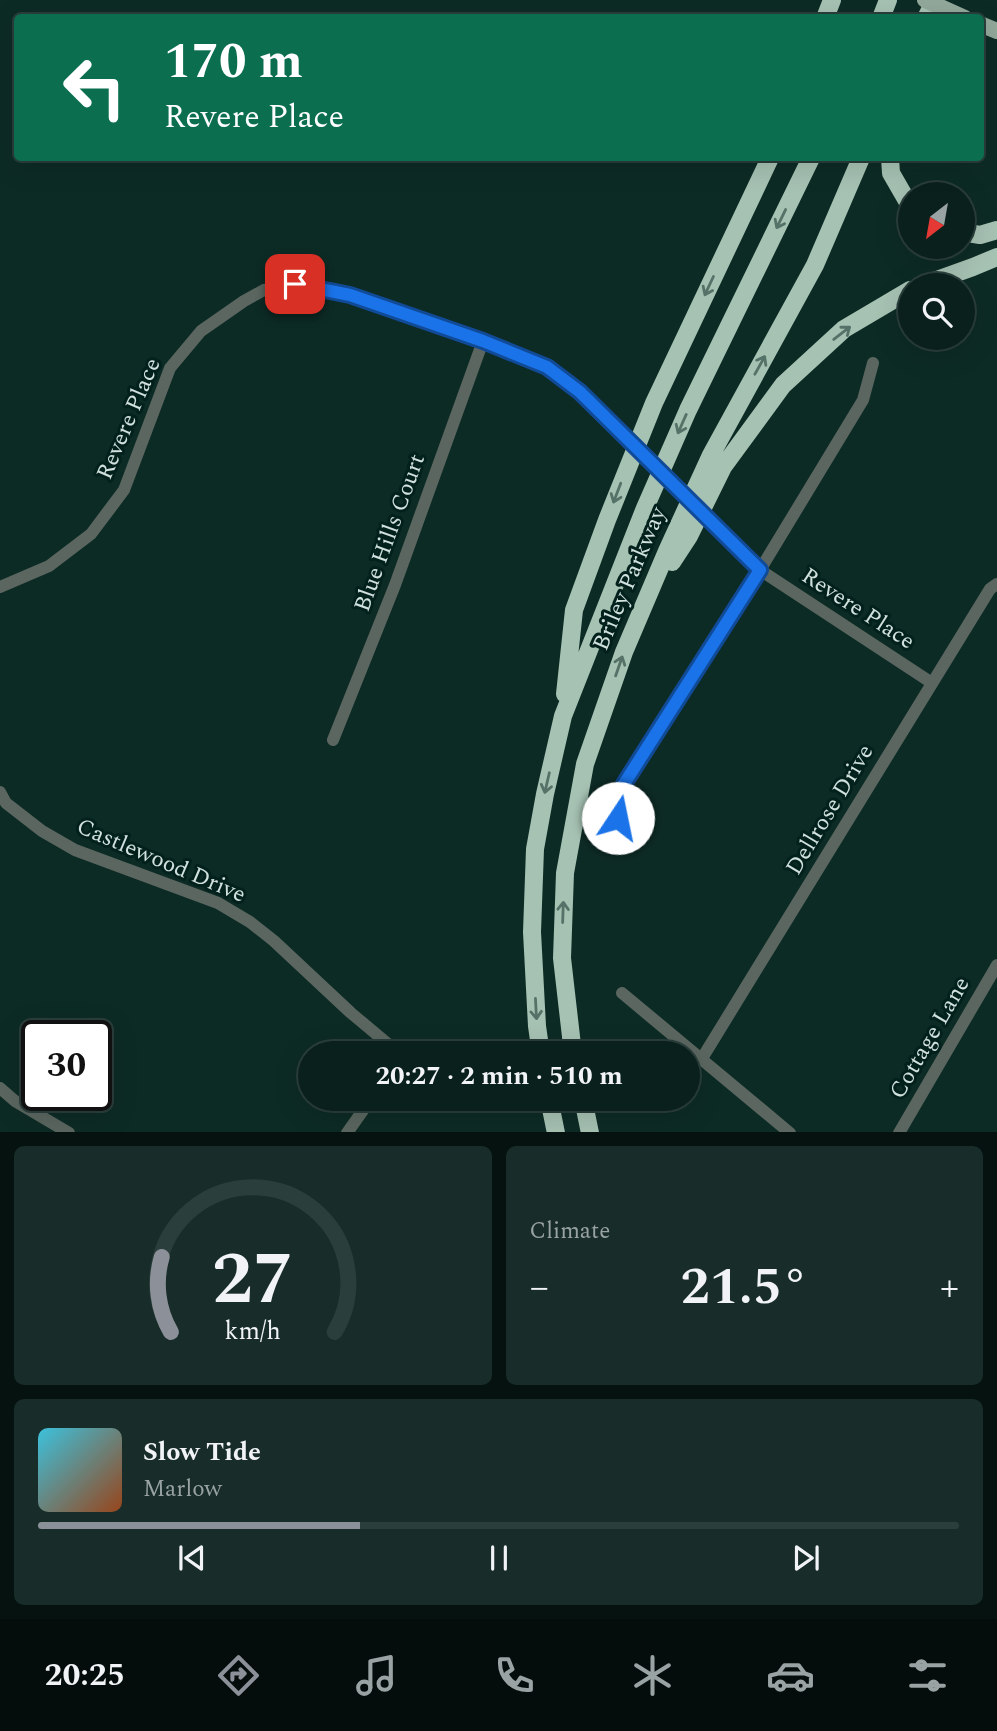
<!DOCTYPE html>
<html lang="en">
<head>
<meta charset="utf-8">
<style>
  body { margin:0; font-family:Spectral,serif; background:#182d29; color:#f1f3f6; height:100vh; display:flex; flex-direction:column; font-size:26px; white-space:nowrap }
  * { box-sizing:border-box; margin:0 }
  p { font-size:23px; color:#99a3a3 }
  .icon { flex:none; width:38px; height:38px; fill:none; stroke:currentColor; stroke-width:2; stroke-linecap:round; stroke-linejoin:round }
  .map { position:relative; height:1132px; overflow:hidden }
  .sheet { display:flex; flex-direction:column; gap:14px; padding:14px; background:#06120f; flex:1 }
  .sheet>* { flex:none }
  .top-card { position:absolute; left:14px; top:14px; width:970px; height:147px; border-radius:7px; box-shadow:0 7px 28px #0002,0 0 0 2px #2a3e3b; background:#0b6e4f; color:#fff; overflow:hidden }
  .needle { width:46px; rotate:211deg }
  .fabs { position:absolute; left:898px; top:182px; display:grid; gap:14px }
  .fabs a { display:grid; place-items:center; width:77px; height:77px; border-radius:50%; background:#0a201c; box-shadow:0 7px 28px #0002,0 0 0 2px #2a3e3b; font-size:35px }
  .speed { position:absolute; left:21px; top:1020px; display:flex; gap:14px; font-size:35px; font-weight:700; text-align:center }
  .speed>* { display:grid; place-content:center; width:91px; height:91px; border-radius:50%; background:#0a201c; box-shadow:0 7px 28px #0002,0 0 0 2px #2a3e3b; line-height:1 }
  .speed .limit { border:4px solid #111; border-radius:10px; background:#fff; color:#111 }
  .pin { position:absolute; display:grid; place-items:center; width:60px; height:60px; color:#fff; margin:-30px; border-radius:14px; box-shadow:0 4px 10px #0006 }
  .me { position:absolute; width:77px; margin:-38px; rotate:11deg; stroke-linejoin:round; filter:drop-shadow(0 0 5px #0008) }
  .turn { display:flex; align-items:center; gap:24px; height:147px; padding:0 35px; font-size:32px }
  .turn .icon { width:91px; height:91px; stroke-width:2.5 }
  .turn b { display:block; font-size:49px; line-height:60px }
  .big { font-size:52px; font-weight:700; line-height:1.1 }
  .sheet .widget { flex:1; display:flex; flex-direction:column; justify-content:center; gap:10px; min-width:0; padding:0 24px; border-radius:10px; background:#182d29 }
  .sheet .dial { align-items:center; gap:0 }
  .dial svg { height:182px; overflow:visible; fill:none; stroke:#2a3e3b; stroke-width:7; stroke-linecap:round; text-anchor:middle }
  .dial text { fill:#f1f3f6; stroke:none }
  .song { display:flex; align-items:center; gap:21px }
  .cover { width:84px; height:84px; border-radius:10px; background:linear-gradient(135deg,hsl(190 70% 55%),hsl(20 70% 35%)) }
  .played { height:7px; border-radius:4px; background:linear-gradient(90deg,#8c9099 35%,#2a3e3b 35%) }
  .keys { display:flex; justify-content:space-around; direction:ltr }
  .heat { display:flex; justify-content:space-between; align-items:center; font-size:38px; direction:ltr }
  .sheet .tiles { flex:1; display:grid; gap:14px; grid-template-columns:1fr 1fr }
  .widget:last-child { grid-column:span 2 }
  .trip { position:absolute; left:298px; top:1041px; width:402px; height:70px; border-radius:35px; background:#0a201c; box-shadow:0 7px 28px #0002,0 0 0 2px #2a3e3b; font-weight:700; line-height:70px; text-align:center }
  .menu { display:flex; height:112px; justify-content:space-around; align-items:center; background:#040d0b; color:#99a3a3 }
  .menu .icon { width:49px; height:49px }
  .menu .on { color:#8c9099 }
  .menu b { font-size:32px; color:#f1f3f6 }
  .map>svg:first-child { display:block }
</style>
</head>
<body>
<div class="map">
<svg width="997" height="1133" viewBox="0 0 997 1133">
  <rect width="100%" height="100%" fill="#0d2b25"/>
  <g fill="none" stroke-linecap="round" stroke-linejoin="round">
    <path stroke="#5b6660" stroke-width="12" d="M717,526l43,44 172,113
      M0,587l49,-21 42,-32 33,-44 46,-122 31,-37 43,-30 20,-11 31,-6 55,11 133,46 37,14 27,12 17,12 51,48
      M333,740l62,-155 88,-244
      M0,792l6,11 36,28 33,19 143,53 32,19 24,19 77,72 49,41
      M618,818v-14l6,-20 136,-214 103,-170 10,-37
      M622,993l168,140
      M701,1060l289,-471 7,-5
      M0,1088l15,13 54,32
      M347,1133l24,-34
      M899,1133l98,-168"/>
    <path stroke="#91a89b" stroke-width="16" d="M980,24l17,7"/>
    <path stroke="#a6c2b3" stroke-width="18" d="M825,18l7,-18
      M881,18l7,-18
      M926,18l9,-18
      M890,158l1,15 19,33
      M962,232l18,3 17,-5
      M923,285l50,-18 24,-10
      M672,562l17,-26 34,-69 60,-82 61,-56 66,-39
      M565,694l9,-84 33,-90 47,-117 116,-245
      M541,1054l-4,-28 -5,-94 3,-83 10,-55 18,-78 82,-208 43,-98 123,-252
      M573,1054l-11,-96 3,-85 20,-109 39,-112 43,-101 44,-96 104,-190 46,-107
      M549,1099l7,34
      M583,1099l7,34"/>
    <path stroke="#5b6660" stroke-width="12" d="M615,427l102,99"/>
    <path stroke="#91a89b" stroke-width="16" d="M925,0l40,18"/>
  </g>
  <defs><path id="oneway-shaft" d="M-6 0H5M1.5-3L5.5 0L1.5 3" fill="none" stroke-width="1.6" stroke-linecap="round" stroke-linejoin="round" transform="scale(1.75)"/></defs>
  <g stroke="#547268">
    <use href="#oneway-shaft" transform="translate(781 219) rotate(116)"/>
    <use href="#oneway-shaft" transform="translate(709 286) rotate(115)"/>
    <use href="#oneway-shaft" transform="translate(842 333) rotate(-38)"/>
    <use href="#oneway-shaft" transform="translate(760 365) rotate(-61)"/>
    <use href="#oneway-shaft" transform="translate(682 424) rotate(114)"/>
    <use href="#oneway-shaft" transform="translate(617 493) rotate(111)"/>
    <use href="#oneway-shaft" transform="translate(619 666) rotate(-71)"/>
    <use href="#oneway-shaft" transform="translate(547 783) rotate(103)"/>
    <use href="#oneway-shaft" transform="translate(563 912) rotate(-88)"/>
    <use href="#oneway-shaft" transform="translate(536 1009) rotate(87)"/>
  </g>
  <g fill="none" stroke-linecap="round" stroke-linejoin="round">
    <g stroke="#114b97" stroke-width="18">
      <path id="route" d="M295,284l55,11 133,46 64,26 33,25 180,178 -136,214 -6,20v14"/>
    </g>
    <use href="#route" stroke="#1a73e8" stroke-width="12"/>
  </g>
  <g text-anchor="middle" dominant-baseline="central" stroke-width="6" stroke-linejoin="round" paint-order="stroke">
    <g font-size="23" fill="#d1e1dd" stroke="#03211c">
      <text transform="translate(129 419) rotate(-67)">Revere Place</text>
      <text transform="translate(390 533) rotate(-70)">Blue Hills Court</text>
      <text transform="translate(630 579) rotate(-67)">Briley Parkway</text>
      <text transform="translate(858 609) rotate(33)">Revere Place</text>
      <text transform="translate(830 810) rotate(-59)">Dellrose Drive</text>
      <text transform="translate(161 861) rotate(23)">Castlewood Drive</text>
      <text transform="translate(930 1038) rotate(-60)">Cottage Lane</text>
    </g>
  </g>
</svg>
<div class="fabs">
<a><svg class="needle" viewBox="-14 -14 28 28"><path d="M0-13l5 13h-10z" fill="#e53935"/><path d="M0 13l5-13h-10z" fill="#99a3a3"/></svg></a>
<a><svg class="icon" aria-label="search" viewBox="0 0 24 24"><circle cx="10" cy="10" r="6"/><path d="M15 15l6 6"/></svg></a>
</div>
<div class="speed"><div class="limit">30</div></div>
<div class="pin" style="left:295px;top:284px;background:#d93025"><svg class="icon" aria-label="arrive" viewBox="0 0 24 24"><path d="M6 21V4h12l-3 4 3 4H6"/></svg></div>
<svg class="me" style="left:618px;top:818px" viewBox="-20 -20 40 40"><circle r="19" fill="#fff"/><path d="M0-13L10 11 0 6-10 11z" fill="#1a73e8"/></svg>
<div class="trip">20:27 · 2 min · 510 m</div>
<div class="top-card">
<div class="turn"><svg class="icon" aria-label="left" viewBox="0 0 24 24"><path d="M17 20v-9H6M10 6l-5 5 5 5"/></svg><div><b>170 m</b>Revere Place</div></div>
</div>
</div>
<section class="sheet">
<div class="tiles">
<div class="widget dial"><svg viewBox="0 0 100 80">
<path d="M14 69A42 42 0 1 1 86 69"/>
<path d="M14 69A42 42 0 0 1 10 36" stroke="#8c9099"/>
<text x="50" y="56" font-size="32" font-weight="700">27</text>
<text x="50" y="72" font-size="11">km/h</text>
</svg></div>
<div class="widget"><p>Climate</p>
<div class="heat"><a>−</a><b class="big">21.5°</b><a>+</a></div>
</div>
<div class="widget">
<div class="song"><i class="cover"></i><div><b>Slow Tide</b><p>Marlow</p></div></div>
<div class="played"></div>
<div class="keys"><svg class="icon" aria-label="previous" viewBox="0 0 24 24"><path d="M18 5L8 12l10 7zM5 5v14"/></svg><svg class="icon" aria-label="pause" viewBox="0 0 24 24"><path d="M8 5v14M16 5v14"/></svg><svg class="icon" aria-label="next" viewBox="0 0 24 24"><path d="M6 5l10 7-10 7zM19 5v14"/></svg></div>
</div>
</div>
</section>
<nav class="menu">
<b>20:25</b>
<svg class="icon on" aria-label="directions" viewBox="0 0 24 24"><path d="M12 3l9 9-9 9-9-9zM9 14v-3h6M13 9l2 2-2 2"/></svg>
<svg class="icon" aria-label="music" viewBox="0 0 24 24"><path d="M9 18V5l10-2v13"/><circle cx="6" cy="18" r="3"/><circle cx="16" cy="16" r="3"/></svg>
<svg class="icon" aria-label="phone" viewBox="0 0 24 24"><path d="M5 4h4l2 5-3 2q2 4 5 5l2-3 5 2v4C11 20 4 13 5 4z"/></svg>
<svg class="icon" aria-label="climate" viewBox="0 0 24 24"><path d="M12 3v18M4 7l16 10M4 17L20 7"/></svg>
<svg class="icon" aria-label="car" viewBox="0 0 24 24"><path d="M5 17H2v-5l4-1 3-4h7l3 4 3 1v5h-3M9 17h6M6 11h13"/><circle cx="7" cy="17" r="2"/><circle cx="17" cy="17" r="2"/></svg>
<svg class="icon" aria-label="filters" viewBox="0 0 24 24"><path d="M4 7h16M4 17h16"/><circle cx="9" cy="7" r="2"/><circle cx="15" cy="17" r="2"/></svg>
</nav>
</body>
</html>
